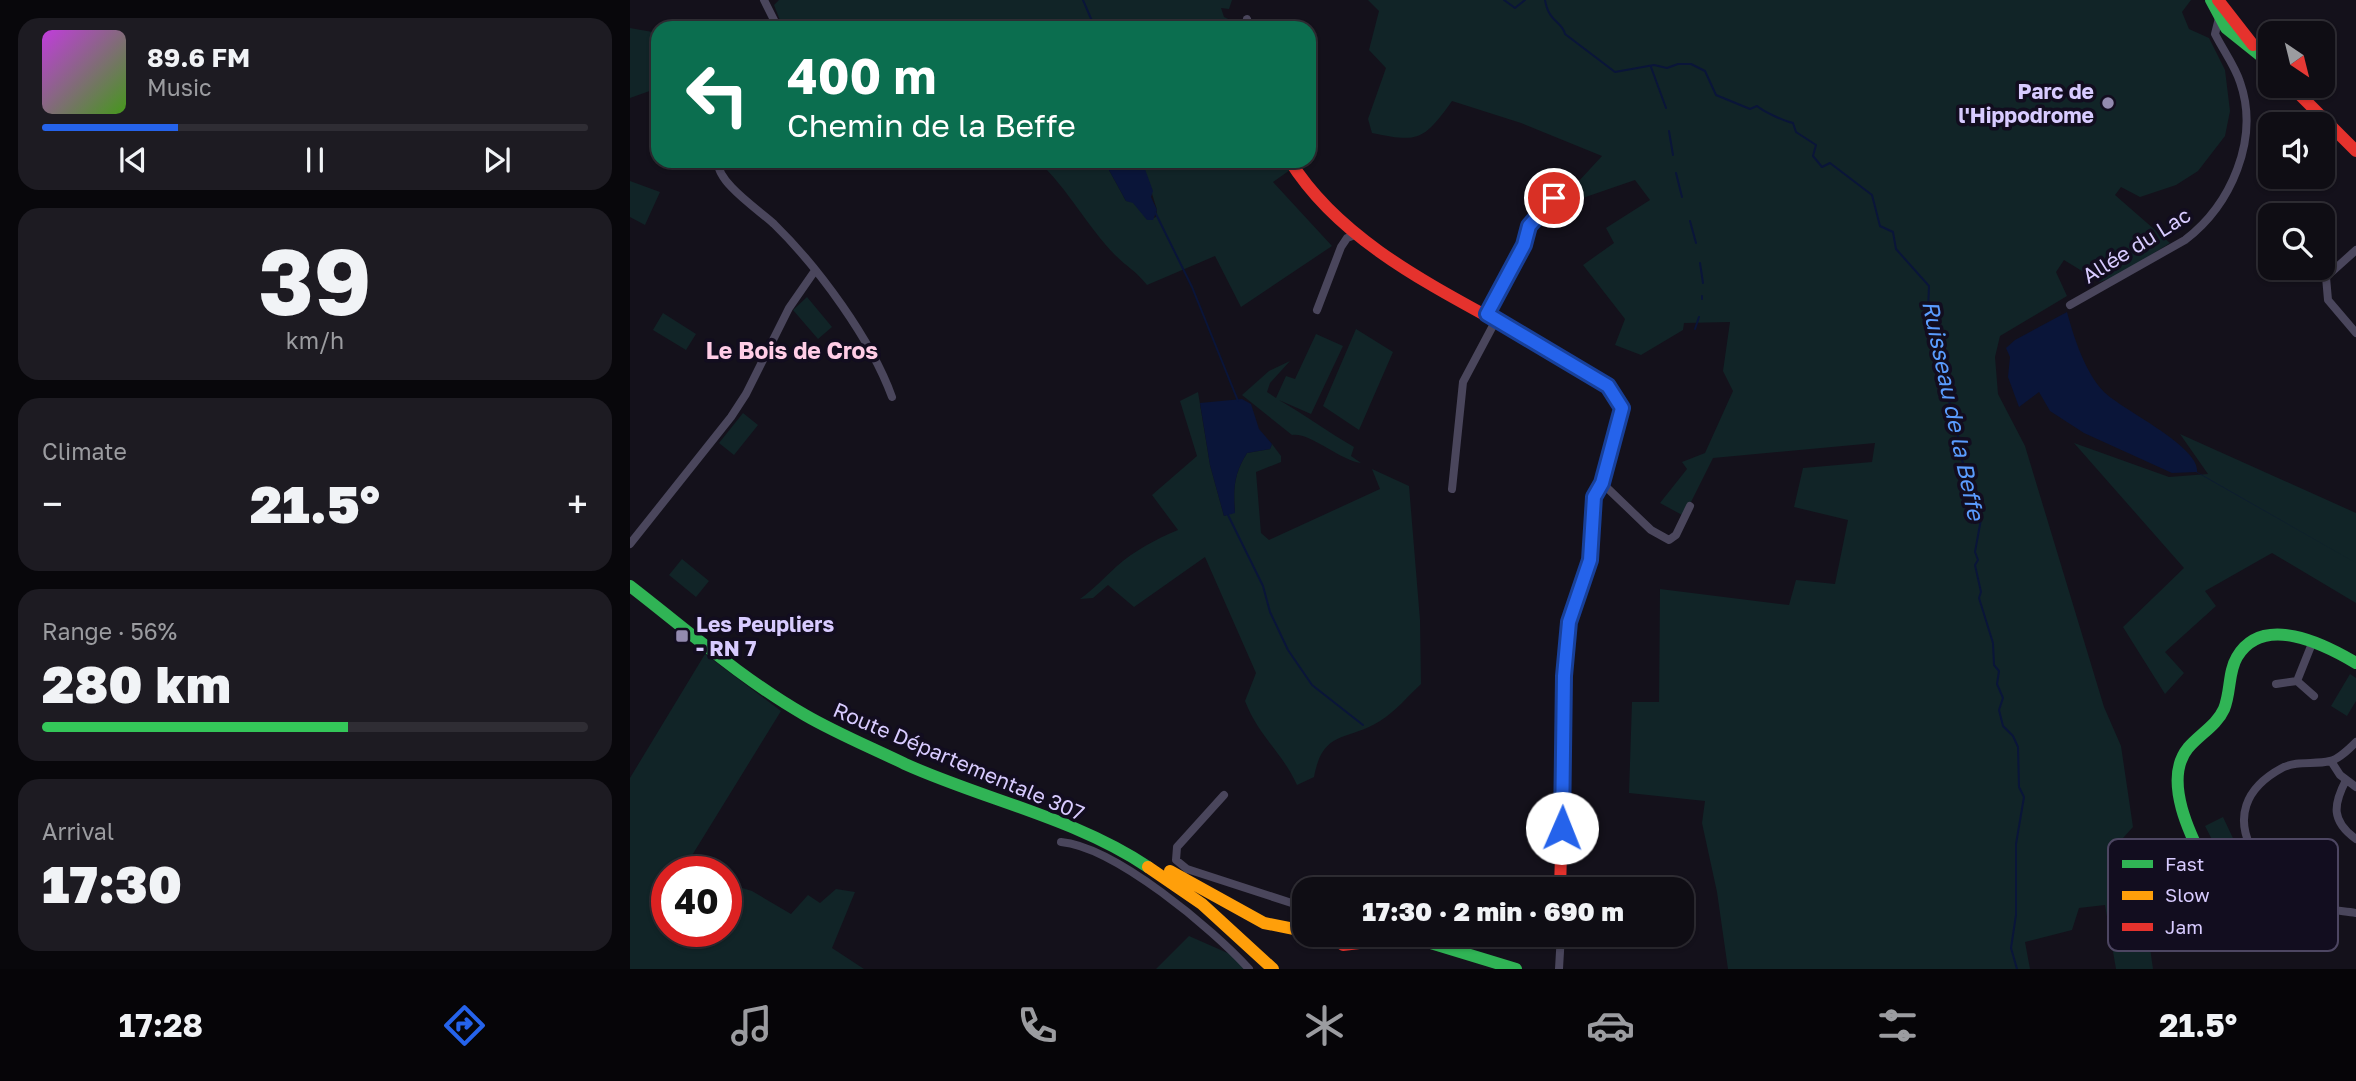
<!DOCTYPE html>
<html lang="en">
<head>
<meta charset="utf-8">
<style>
  body { margin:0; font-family:"Golos Text",sans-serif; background:#1d1b22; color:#f1f3f6; height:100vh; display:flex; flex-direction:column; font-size:26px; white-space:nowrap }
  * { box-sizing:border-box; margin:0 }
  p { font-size:23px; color:#9b9ca0 }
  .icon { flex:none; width:38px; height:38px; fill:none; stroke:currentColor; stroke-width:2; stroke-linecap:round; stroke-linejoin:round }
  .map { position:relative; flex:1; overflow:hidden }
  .details { display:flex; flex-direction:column; gap:18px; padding:18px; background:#08070b; width:630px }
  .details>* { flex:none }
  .hud { position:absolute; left:21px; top:21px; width:665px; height:147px; border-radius:21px; box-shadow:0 2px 5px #0004,0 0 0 2px #2f2d34; background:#0b6e4f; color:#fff; overflow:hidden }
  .needle { width:46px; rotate:145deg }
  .buttons { position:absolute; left:1628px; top:21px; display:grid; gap:14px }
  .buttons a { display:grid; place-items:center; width:77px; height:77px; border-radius:14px; background:#0f0d14; box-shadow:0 2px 5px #0004,0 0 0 2px #2f2d34; font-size:35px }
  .speed { position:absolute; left:21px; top:856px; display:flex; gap:14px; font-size:35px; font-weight:700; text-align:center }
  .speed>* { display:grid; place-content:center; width:91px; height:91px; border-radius:50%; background:#0f0d14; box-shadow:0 2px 5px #0004,0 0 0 2px #2f2d34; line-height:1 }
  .speed .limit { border:10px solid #d22; background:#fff; color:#111 }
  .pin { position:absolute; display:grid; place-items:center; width:60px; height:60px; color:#fff; margin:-30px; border:4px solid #fff; border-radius:50%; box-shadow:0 2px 7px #0007 }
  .me { position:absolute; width:77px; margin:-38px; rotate:1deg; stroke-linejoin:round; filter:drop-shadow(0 0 5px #0008) }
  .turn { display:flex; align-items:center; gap:24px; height:147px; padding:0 21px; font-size:32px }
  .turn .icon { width:91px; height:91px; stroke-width:2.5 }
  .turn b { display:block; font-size:49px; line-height:60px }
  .big { font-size:52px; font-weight:800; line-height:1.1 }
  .details .tile { flex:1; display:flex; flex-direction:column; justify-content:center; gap:10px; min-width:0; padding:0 24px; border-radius:21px; background:#1d1b22 }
  .details .dial { align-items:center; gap:0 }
  .dial b { font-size:91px; line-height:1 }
  .song { display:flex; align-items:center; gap:21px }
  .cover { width:84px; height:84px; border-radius:10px; background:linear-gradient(135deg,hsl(290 70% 55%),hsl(100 70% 35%)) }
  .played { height:7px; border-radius:4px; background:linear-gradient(90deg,#2563eb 25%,#2f2d34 25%) }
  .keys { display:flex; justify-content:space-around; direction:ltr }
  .heat { display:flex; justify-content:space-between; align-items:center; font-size:38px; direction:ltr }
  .charge { height:10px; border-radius:5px; background:linear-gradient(90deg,#34c759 56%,#2f2d34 0) }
  .trip { position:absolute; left:662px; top:877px; width:402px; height:70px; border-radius:21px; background:#0f0d14; box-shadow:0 2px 5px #0004,0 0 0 2px #2f2d34; font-weight:800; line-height:70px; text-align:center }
  .tab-bar { display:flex; height:112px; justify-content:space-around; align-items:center; background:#060508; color:#9b9ca0 }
  .tab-bar .icon { width:49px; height:49px }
  .tab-bar .on { color:#2563eb }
  .tab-bar b { font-size:32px; color:#f1f3f6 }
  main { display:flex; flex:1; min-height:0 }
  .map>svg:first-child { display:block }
</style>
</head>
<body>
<main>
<section class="details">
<div class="tile">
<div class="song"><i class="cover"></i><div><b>89.6 FM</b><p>Music</p></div></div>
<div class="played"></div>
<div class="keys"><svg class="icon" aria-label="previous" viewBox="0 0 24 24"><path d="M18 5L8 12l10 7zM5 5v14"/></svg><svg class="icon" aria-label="pause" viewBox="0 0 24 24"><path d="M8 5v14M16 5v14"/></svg><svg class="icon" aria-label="next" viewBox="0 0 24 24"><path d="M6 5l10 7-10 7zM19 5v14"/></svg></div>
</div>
<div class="tile dial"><b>39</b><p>km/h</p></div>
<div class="tile"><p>Climate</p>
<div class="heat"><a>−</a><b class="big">21.5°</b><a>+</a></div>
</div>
<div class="tile"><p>Range · 56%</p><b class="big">280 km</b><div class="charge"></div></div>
<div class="tile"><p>Arrival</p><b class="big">17:30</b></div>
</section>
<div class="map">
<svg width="1726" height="969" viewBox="0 0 1726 969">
  <rect width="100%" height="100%" fill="#14111b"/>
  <path fill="#112427" d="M149,0h453l-3,9 -8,-1 3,9 23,11h-464l-9,-23z
    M738,0h823l-9,12 7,17 20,9 16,32 5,41 -5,25 -27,35 -22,14 -36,12 -19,-10 -6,8 55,48 -51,32 -19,7 -36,-22 -8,12 11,24 -67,40 -5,21 3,37 27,52 79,261 17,39 12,81 -10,11 5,52 14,1 11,78h-37l-11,-64 -26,3 -7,22 -47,12 5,27h-302l-11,-77 -15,-69 3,-22 -76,-8 3,-91h27l1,-113 129,16 7,-25 39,4 13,-64 -54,-13 9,-39 69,-6 3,-19 -162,15 -29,58 -24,-13 27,-34 -5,-7 23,-9 28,-62 -10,-20 7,-49 -46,1 -1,7 -42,25 -26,-10 10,-26 -42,-54 31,-22 -8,-15 44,-28 -15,-20 -61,21 4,-19 24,-26 -81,-33 -69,-22c-28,39 -33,42 -80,32l-4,-14 18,-51 -17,-18 10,-39z
    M0,28l28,5v55l-28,10z
    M408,161h66l22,40 7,1 15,18 8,-3 1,-7 -15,-49h145l3,9 -17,12 59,64 -91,61 -26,-51 -68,29c-12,-15 -20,-18 -32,-30 -28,-29 -47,-66 -77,-94z
    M0,181l30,11 -15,33 -15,-8z
    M177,297l25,30 -14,12 -25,-29z
    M33,313l33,21 -10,16 -33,-20z
    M726,329l37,23 -34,78 -36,-24z
    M686,334l27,12 -32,68 -32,-14c26,15 49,32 75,47l-3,9 10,7c-22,-3 -51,-31 -69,-28l-50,-40 27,-24 21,-10 -20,22 -3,9 9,6 10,-22 9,3z
    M568,392l12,73 14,51 11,-4c-2,-24 -1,-38 12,-59l23,-4 2,-5 9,12v6l-25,10 5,61 8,7 111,-51 -8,-20 37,17 11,134 1,64c-13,12 -26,28 -41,37 -34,21 -57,8 -66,56l-17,8c-15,-33 -38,-48 -52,-84l11,-28 -51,-116 -71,50 -26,-22 -15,13 -13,1c14,-10 24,-21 37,-33 17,-15 39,-27 61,-36l-26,-35 45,-39 -17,-55z
    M113,413l15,12 -24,30 -15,-12z
    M1550,434l176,79v90l-84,-50 -67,38 11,15 -51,46 19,21 -19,21 -42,-67 61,-59 -110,-125 95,34 39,-3z
    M52,559l27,22 -13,16 -27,-22z
    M75,654l76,57 -98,159 3,1 -19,1v59h59v-48l26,8 39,23 17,-19 12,8 16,-14 19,3 -23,56 32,21h-234v-191z
    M1720,674l6,4v23l-9,15 -16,-10z
    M1593,817l17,36 -17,8 -18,-35z
    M559,936l50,22 10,11h-93z"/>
  <path fill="#0a1539" d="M474,161h38l11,30 -2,6 6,13 -4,10h-6l-14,-17 -7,-2z
    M1437,312c7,26 18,60 37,80 17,17 97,55 93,80l159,91 -160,-91 -24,1 -88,-40 -34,-22 -11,-19 -20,15 -11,-30 2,-20 -4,-9 9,-8z
    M612,399l9,5 8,25 13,15 -2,5 -23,4c-13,21 -14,35 -12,60l-11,3 -14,-51 -10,-62z"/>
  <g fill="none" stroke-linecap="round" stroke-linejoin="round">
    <path stroke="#0a1539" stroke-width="2" d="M453,0l12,28
      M874,0l11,8 10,-8
      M915,0c4,23 17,21 20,34l50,38 39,-7 13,3 11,-4h13l14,7 11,24 34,14 7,-3c7,6 27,15 36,17l3,9 20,13 -3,11 9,11 8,-4 42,32 8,31 13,6 3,17 33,37 -1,25 12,19 -1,19 6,36 15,59 1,14 11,26v16l9,19 -6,33 3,8 -3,5 6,27 -2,6 14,45 1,22 5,6 -2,13 6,14 -4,12 4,16 10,10 5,11 1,40 5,10 -8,47v71l-5,33 6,21
      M1021,67l15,41
      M1039,131l4,24
      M1046,173l6,24
      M525,212l37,75 46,114
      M1060,221l6,22
      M1070,263l3,20
      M1072,299v-3
      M1065,329l4,-12
      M598,515l35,71 7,26 18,38 24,35 51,40"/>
    <path stroke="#4a465c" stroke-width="8" d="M134,0l14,28
      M617,19l3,9
      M88,161c-2,21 41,49 56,63 44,43 97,115 118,173
      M1726,250l-30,27 2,23 28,33
      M1440,305l115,-65c46,-35 75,-101 55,-158 -5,-16 -17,-32 -25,-48l4,-16
      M687,310l24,-63 6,-9 8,-3
      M857,314l37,-69 5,-19 25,-28
      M972,483l49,47 18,10 7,-5 14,-29
      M822,489l11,-107 33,-62
      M0,544l101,-127 15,-23 43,-86 25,-36
      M1667,681l17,15
      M1646,684l21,-3 16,-40
      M1726,742c-7,7 -17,17 -26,19 -16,4 -32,-1 -48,7 -80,43 -18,120 42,140 10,3 22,3 32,5
      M1701,761l9,14 16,12
      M1716,780c-13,25 -15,41 10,59
      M594,795l-47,52 -1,13 11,9 117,38
      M431,842c54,5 152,87 188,127
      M1577,868c-11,22 -9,40 1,62
      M929,969l2,-35"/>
    <path stroke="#30b455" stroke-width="12" d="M1581,0l15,28 40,32
      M893,336l74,42 11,8 14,22 -20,75 -8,14 -5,63 -20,62 -2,26
      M0,586c57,44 112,93 175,129 31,18 67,33 100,49 80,36 170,54 243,103
      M1630,864l-37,9 -16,-5c-16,-31 -45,-88 -19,-120 12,-14 29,-23 36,-39 7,-17 4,-37 13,-52 26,-44 87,-13 119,6
      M771,934l115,35"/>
    <path stroke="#ff9f0a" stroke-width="12" d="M518,867l54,37 71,65
      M540,871l94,52 40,8"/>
    <path stroke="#e5322d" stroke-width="12" d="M1588,0l35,45
      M1661,86l65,65
      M660,161c52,83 149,128 233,175
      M930,889l7,-241
      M700,934l13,11 65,-8"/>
  </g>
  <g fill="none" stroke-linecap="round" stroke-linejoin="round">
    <g stroke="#184099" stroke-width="18">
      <path id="route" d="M924,198l-25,28 -5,19 -37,69 121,72 14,22 -20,75 -8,14 -4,63 -21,62 -5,54 -2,152"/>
    </g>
    <use href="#route" stroke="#2563eb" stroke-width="12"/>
  </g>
  <g fill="#938aaf" stroke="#120d1f" stroke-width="2.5">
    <circle cx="1478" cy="103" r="7"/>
    <rect x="45" y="629" width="14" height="14" rx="3.5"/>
  </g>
  <g text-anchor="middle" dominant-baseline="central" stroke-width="7" stroke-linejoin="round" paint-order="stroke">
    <g font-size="21" font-weight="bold" fill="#d8cbff" stroke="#120d1f" text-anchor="end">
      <text x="1464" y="91">Parc de<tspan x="1464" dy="24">l'Hippodrome</tspan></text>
      <text x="66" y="624" text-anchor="start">Les Peupliers<tspan x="66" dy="24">- RN 7</tspan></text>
    </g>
    <g font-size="21" fill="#d8cbff" stroke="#120d1f">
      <text transform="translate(1506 245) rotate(-32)">Allée du Lac</text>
      <text transform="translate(329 761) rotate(23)">Route Départementale 307</text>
    </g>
    <g font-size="23" font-weight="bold" fill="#ffcde6" stroke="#120d1f">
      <text x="162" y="350">Le Bois de Cros</text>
    </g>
    <g font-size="23" font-style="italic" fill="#5a9cfe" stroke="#120d1f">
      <text transform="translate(1324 410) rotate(78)">Ruisseau de la Beffe</text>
    </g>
  </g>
  <rect x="1478" y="839" width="230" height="112" rx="10" fill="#120d1f" stroke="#4d4662" stroke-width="2"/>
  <rect x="1492" y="860" width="31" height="8" fill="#30b455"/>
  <rect x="1492" y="891" width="31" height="9" fill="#ff9f0a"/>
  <rect x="1492" y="923" width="31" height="8" fill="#e5322d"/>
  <g font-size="19" fill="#d8cbff">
    <text x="1535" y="871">Fast</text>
    <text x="1535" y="902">Slow</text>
    <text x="1535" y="934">Jam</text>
  </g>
</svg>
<div class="buttons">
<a><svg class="needle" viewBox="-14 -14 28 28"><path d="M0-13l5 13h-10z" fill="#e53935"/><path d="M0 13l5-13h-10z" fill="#9b9ca0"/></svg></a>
<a><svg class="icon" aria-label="sound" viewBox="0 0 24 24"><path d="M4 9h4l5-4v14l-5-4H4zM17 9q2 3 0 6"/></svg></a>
<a><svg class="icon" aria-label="search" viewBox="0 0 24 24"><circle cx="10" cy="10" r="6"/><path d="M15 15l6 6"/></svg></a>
</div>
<div class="speed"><div class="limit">40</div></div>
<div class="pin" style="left:924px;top:198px;background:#d93025"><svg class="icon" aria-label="arrive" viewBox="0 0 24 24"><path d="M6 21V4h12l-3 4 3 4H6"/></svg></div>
<svg class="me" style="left:932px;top:828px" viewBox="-20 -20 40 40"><circle r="19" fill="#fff"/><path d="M0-13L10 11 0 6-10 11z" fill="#2563eb"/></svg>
<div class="trip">17:30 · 2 min · 690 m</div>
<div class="hud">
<div class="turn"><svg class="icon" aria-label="left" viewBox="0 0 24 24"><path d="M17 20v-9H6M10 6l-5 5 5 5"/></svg><div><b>400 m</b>Chemin de la Beffe</div></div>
</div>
</div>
</main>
<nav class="tab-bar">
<b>17:28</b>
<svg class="icon on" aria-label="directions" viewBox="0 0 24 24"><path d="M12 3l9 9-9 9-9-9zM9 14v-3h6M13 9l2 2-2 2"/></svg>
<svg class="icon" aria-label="music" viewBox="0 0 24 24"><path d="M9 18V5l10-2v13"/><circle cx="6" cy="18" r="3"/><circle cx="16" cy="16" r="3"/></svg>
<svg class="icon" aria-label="phone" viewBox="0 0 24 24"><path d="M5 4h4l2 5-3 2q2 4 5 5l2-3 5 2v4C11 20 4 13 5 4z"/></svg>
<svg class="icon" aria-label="climate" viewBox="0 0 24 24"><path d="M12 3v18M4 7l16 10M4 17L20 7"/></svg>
<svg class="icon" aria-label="car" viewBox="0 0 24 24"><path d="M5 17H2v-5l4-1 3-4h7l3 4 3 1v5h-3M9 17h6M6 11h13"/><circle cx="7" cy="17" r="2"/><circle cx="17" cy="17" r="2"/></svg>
<svg class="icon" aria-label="filters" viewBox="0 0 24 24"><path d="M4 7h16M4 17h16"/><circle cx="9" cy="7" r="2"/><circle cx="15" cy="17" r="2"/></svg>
<b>21.5°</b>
</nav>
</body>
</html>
